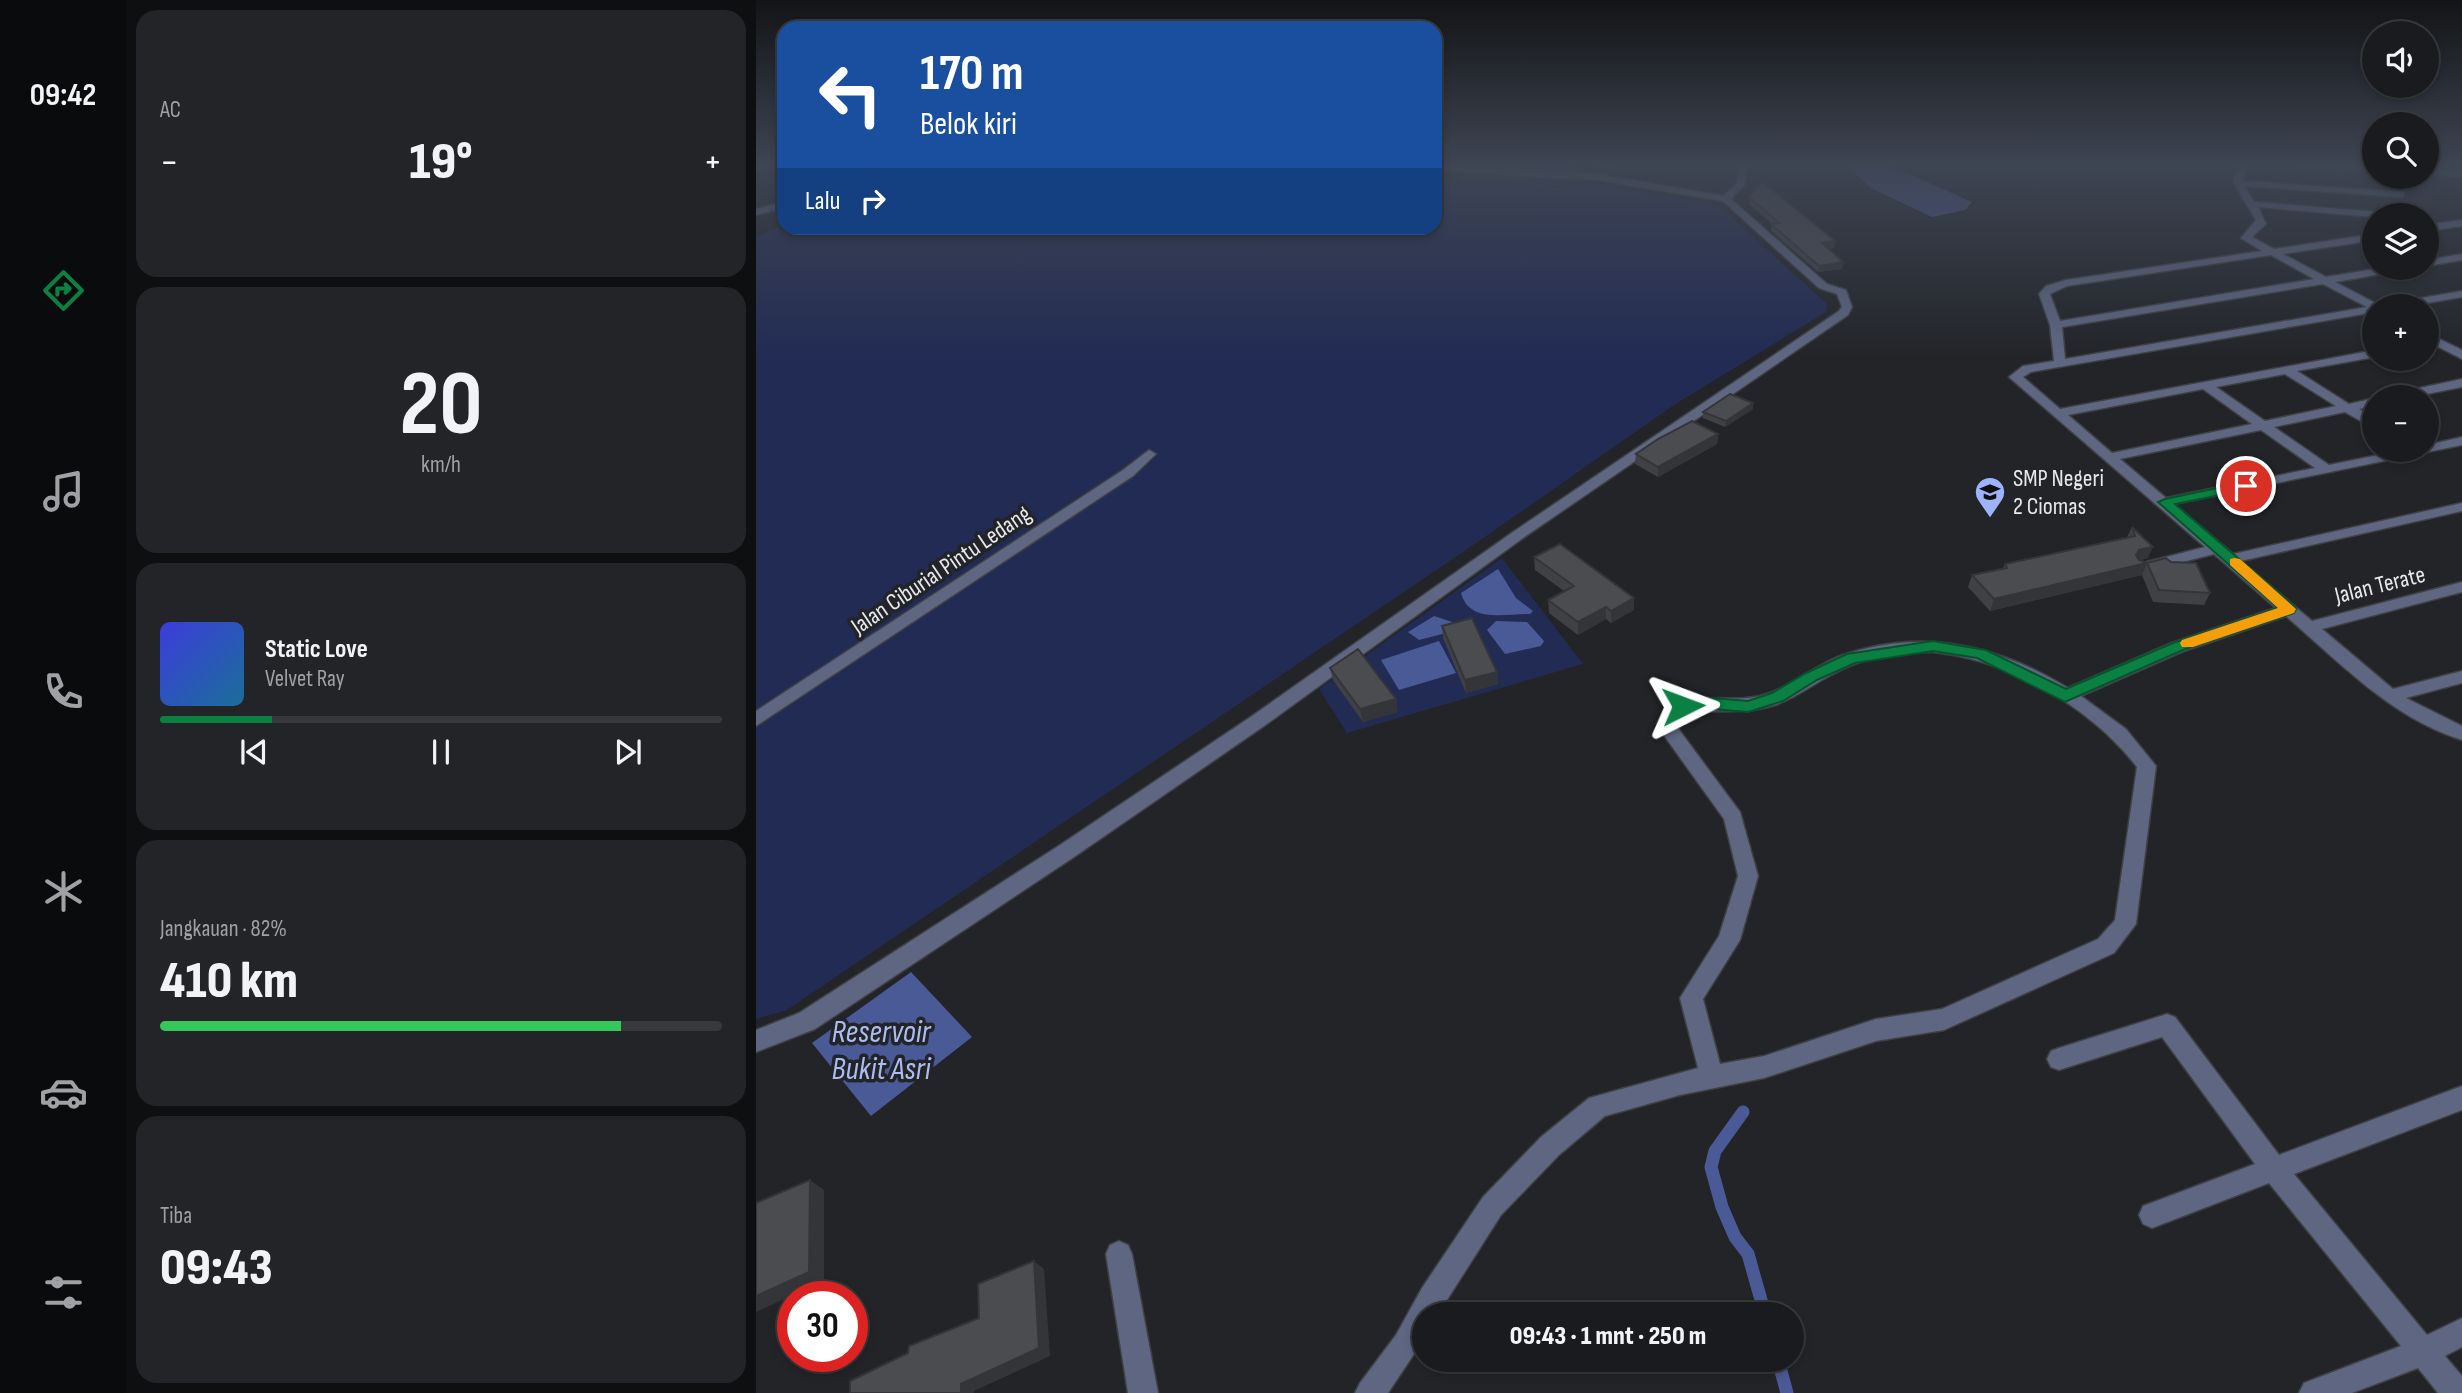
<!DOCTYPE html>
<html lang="id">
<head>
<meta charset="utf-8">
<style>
  body { margin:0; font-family:"Sofia Sans Condensed",sans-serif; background:#232427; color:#f1f3f6; height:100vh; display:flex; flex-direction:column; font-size:26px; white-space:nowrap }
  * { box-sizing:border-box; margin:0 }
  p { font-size:23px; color:#9fa1a4 }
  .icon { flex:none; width:38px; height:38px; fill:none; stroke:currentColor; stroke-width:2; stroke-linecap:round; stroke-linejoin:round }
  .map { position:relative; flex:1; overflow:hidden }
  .drawer { display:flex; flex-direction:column; gap:10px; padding:10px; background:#0e0f10; width:630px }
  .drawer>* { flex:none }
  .hud { position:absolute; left:21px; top:21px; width:665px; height:214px; border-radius:21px; box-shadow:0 4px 10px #0003,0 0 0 2px #38393c; background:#1a4fa0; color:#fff; overflow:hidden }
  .tools { position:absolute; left:1606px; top:21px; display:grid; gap:14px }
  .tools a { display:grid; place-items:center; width:77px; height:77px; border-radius:50%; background:#1a1b1e; box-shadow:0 4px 10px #0003,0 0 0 2px #38393c; font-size:35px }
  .speed { position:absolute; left:21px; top:1281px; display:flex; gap:14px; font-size:35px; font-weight:700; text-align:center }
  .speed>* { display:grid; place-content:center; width:91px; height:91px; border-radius:50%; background:#1a1b1e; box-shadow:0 4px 10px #0003,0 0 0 2px #38393c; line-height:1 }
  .speed .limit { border:10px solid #d22; background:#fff; color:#111 }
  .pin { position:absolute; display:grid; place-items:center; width:60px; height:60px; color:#fff; margin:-30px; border:4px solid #fff; border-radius:50%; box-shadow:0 2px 7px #0007 }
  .me { position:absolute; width:77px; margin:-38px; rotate:87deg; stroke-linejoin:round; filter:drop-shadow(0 0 5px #0008) }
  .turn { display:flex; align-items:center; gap:24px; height:147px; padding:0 28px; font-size:32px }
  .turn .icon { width:91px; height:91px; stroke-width:2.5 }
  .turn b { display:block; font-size:49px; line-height:60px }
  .then { display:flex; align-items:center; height:66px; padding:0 28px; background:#0003; gap:14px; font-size:26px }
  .big { font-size:52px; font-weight:800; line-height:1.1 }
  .drawer .tile { flex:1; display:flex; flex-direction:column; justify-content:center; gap:10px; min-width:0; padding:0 24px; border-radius:21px; background:#232427 }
  .drawer .dial { align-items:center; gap:0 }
  .dial b { font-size:91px; line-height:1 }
  .song { display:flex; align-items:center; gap:21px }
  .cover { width:84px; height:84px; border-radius:10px; background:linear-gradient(135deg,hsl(240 70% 55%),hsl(200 70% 35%)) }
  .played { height:7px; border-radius:4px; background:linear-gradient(90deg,#0b8043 20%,#38393c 20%) }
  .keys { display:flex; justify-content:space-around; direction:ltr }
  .heat { display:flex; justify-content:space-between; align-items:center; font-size:38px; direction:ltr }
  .charge { height:10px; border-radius:5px; background:linear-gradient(90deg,#34c759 82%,#38393c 0) }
  .trip { position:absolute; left:656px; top:1302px; width:392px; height:70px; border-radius:35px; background:#1a1b1e; box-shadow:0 4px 10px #0003,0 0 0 2px #38393c; font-weight:800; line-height:70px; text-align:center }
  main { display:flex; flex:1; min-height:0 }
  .dock { display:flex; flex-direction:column; width:126px; justify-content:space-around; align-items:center; background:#0a0b0c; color:#9fa1a4 }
  .dock .icon { width:49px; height:49px }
  .dock .current { color:#0b8043 }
  .dock b { font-size:32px; color:#f1f3f6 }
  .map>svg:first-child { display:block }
</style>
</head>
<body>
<main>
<nav class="dock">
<b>09:42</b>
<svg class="icon current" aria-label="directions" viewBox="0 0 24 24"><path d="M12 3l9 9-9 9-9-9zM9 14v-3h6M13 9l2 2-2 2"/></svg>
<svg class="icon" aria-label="music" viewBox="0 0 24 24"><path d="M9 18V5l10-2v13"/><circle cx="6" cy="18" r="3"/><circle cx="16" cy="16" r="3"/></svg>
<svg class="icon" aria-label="phone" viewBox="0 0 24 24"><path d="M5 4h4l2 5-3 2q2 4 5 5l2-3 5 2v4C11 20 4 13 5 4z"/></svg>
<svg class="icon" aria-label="climate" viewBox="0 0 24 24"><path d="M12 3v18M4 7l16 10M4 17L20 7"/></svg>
<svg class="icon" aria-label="car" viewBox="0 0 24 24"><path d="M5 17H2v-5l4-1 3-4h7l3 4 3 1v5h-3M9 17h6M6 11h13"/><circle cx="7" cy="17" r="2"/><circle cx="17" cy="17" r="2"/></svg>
<svg class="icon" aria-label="filters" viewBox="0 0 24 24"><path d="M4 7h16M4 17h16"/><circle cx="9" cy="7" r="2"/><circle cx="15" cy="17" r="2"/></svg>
</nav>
<section class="drawer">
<div class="tile"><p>AC</p>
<div class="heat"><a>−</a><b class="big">19°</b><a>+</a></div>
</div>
<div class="tile dial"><b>20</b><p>km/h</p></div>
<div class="tile">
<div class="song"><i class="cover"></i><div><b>Static Love</b><p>Velvet Ray</p></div></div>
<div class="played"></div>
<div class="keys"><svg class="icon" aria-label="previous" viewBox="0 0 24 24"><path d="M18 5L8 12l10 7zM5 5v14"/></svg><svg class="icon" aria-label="pause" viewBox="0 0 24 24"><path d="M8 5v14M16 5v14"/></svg><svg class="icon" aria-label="next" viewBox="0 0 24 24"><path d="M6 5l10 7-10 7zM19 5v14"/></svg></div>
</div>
<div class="tile"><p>Jangkauan · 82%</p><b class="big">410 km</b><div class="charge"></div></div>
<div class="tile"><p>Tiba</p><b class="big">09:43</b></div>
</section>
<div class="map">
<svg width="1706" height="1393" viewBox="0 0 1706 1393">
  <rect width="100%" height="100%" fill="#222428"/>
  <path fill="#222b54" d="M715,163h78l36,6 50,-6 -26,7 1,6 -5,2 -61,9 -4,3 52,-7 126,22 109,99 -1,8 -152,93 -192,134 -695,471 -31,9v-782l28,-13v4h651v-54l27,10 -4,-8 -11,-3 1,-5z
    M746,558l81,106 -236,69 -28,-44z"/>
  <path fill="#4a5a96" d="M1126,165l34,12 56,25 -7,8 -33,7 -61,-29 -22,-21z
    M742,569l18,29 17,13 -3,3c-26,0 -61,9 -69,-21z
    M678,616l21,7 -1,8 -35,9 -11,-8z
    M740,621l31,1 17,19 -3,5 -36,8 -18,-24z
    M683,641l17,32 -57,17 -18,-30z
    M155,972l61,65 -101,79 -59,-73z"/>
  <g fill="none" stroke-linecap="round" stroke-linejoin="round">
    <path stroke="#4a5a96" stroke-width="13" d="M987,1112l-28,39 -4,16 11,40 13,30 13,17 17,60
      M1022,1360l9,33"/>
    <g stroke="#3e4043" stroke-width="3">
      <path id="minor" d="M14,163l-1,2 -13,5v-6z
        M679,163l162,11 127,22 13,-13 2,-20h8l-2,21 -14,15 96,85 19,6 6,17 -4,8 -325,223 -259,188 -190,131 -259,172 -59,23v-22l43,-17 261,-168 192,-129 261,-184 326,-221 3,-4 -5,-13 -18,-6 -96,-87 -126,-21 -129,-7 -33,-6z
        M1480,163h8l3,6 -5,12 162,11v4l-3,1 -157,-11 10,16 136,11 2,2 -17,2 -117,-10 8,17 -14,13 22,12 101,-15v6l-92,14 43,23 55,-9h22l-5,3 -63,11 44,23 -4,1v6l-344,60 -8,5 37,32 315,-59v7l-78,14 52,33 26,-6v8l-16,3 16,10v10l-30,-17 -71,15 55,38 74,-15h24v-5l35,-8v8l-288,59 59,50 229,-51v8l-221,50 71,60 150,-39v10l-140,37 71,60 69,-18v12l-56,15 56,28v14c-70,-22 -122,-77 -176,-124l-102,35 -103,45 45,33 30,37 -20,158 -22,29 -170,77 -68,11 -112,37 -84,17 -75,21 -46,39 -58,60 -63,99h-14v25l-36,54h-33l5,-10 36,-48 26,-47 61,-91 58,-60 48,-39 109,-30 -18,-70 39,-62 19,-60 -14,-57 -66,-92 19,-25c29,-9 61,2 90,-8 25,-8 46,-27 71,-37 80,-30 158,-13 230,31l104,-45 104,-35 -62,-54 -66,17 -5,-2 -3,-3 3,-3 62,-16 -196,-170 14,-11 31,-5 -4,-36 -11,-31 7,-8 20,-6 196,-29 -21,-13 15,-18 -22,-37 -1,-5 6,-9zM1515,255l43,24 -254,42 -10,-27 17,-8zM1567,284l44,23 -302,52 -3,-32zM1529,374l51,32 -71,15 -49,-34zM1447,389l49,35 -140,29 -44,-38zM1505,430l54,38 -149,30 -46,-39zM1177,652c77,8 157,55 204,115l-22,153 -17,19 -156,70 -66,10 -112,37 -44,8 -17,-65 37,-59 18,-64 -18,-64 -63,-85 11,-15c29,-2 59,2 87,-7 21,-7 38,-21 58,-31 30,-17 66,-23 100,-22z
        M1537,163l82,2v6l-78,-5z
        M1671,168l35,3v6l-35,-3z
        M28,202v6l-28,7v-6z
        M1706,220v6l-35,5v-6z
        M1706,254v6l-35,6v-6z
        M1706,291v6l-52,9h-22l5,-3z
        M1671,333l35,17v9l-35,-18z
        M1706,379v8l-50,10h-22l6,-4z
        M393,450l7,4 -23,22 -377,250v-15l367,-241z
        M1411,1014l8,3 104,138 183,-69v24l-168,64 133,161 35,-17v29l-17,9 17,20v17h-24l-20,-25 -66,25h-53l5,-10 97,-37 -132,-163 -117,45 -9,-4 -4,-9 4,-9 112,-42 -93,-127 -103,33 -8,-3 -4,-8 4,-8 8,-3z
        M363,1241l9,4 4,9 26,139h-30l-22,-139 4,-9z"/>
    </g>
    <use href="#minor" fill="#5e6682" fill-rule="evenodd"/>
  </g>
  <path fill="#404145" d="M993,197l86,44 -1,7 -6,1 15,13 -1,7 -24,3 -47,-41 1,-7 -23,-20z
    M997,409l-28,18 -22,-9v-6z
    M962,434l-1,10 -59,33 -23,-13 1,-10z
    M1376,527l16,31 -8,2 70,33 -6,12 -51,-3 -11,-27 -152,36 -22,-24 4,-12 31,-7 2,-4 122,-27z
    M778,557l100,41v12l-23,13 -5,-4 -28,16 -29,-22 -1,-13 16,-9 -29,-21z
    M686,626l55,46 1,12 -32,9 -23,-55z
    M574,668l68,44 -35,10 -30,-42z"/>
  <path fill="#343538" d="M1079,241l-1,7 -13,2 1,-7z
    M1087,262l-1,7 -24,3 1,-6z
    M997,403v6l-28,18 1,-6z
    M962,434l-1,10 -59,33v-10z
    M1397,547l-5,11 -14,4 2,-7 3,-5z
    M1391,563l-5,12 -152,36 4,-12z
    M878,598v12l-23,13v-12z
    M850,607v12l-28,16v-13z
    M741,672l1,12 -32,9 -1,-13z
    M640,699l2,13 -35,10 -3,-13z
    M54,1180l14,10v91l-68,31v-16z
    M278,1261l10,8 6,87 -76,35v2h-13v-9z"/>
  <path fill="#4a4c50" stroke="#343538" stroke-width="2" d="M1006,182l73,59 -13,2 21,19 -24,4 -48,-42 8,-1 -30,-26z
    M974,394l23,9 -27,18 -23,-9z
    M936,421l26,13 -60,33 -22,-13 22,-15z
    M1376,527l21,20 -14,3 -3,5 3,5 8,3 19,-5 5,4 25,1 14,30 -51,-3 -12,-27 -153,36 -22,-24 35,-7 -2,-4 130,-28z
    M804,544l74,54 -23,13 -5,-4 -28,15 -30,-22 26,-14 -40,-29z
    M716,618l25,54 -32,8 -23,-54z
    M602,649l38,50 -36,10 -30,-41z
    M54,1180l-1,92 -53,24v-93z
    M278,1261l5,87 -78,36v9h-111v-12l58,-28 1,-7 70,-28 -1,-34z"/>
  <linearGradient id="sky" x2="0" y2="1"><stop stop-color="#131416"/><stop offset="0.46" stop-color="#3e4553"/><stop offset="1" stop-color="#3e4553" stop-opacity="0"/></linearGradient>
  <rect width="1706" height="358" fill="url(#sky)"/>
  <path fill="#0b8043" stroke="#07532c" stroke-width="2" d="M1490,482l4,1v6l-75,15 119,102 2,3 -2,4 -111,37 -118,52 -88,-44 -44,-7 -78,12 -38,17 -34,21 -35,11 -36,-3 -29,3 -8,-6 8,-6 29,-2 36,3 24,-8 34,-20 41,-19 86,-13 53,9 80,39 107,-46 105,-35 -120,-106 7,-3z"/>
  <path fill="#f59e0b" d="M1479,558l5,1 56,50 -2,4 -101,34h-11l-2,-4 2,-3 96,-32 -48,-43v-6z"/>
  <defs>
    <g id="school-pin" transform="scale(1.575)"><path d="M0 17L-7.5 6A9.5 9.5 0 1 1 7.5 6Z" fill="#9eb3fd" stroke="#222428"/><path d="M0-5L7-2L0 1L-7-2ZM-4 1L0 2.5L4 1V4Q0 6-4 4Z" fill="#111"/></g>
  </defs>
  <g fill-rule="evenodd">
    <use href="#school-pin" x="1234" y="492"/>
  </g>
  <g text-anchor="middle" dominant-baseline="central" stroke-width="7" stroke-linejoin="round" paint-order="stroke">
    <g font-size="24" fill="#e8e9ec" stroke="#222428" text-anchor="start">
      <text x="1257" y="478">SMP Negeri<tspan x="1257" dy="28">2 Ciomas</tspan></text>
    </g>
    <g font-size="24" fill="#e8e9ec" stroke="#222428">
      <text transform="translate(185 570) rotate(-34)">Jalan Ciburial Pintu Ledang</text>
      <text transform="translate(1624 585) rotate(-14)">Jalan Terate</text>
    </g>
    <g font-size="32" font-style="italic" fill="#acbcf1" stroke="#222428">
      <text x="125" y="1032">Reservoir<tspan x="125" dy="37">Bukit Asri</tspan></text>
    </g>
  </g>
</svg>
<div class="tools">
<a><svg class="icon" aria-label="sound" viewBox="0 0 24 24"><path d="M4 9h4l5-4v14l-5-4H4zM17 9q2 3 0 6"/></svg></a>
<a><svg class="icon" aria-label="search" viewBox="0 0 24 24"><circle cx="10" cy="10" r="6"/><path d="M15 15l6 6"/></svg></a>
<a><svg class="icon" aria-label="layers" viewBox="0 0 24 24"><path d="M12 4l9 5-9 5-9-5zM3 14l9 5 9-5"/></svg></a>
<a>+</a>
<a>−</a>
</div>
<div class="speed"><div class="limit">30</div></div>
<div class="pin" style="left:1490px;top:486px;background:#d93025"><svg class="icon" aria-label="arrive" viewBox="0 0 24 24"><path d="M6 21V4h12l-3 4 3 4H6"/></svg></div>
<svg class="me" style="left:927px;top:706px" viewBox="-20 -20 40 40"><path d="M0-17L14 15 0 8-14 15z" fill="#0b8043" stroke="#fff" stroke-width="4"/></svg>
<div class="trip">09:43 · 1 mnt · 250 m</div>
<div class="hud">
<div class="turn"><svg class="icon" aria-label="left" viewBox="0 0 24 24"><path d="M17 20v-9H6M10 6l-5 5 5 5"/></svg><div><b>170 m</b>Belok kiri</div></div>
<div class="then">Lalu<svg class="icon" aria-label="right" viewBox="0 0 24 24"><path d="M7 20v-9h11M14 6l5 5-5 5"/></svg></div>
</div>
</div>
</main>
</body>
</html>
